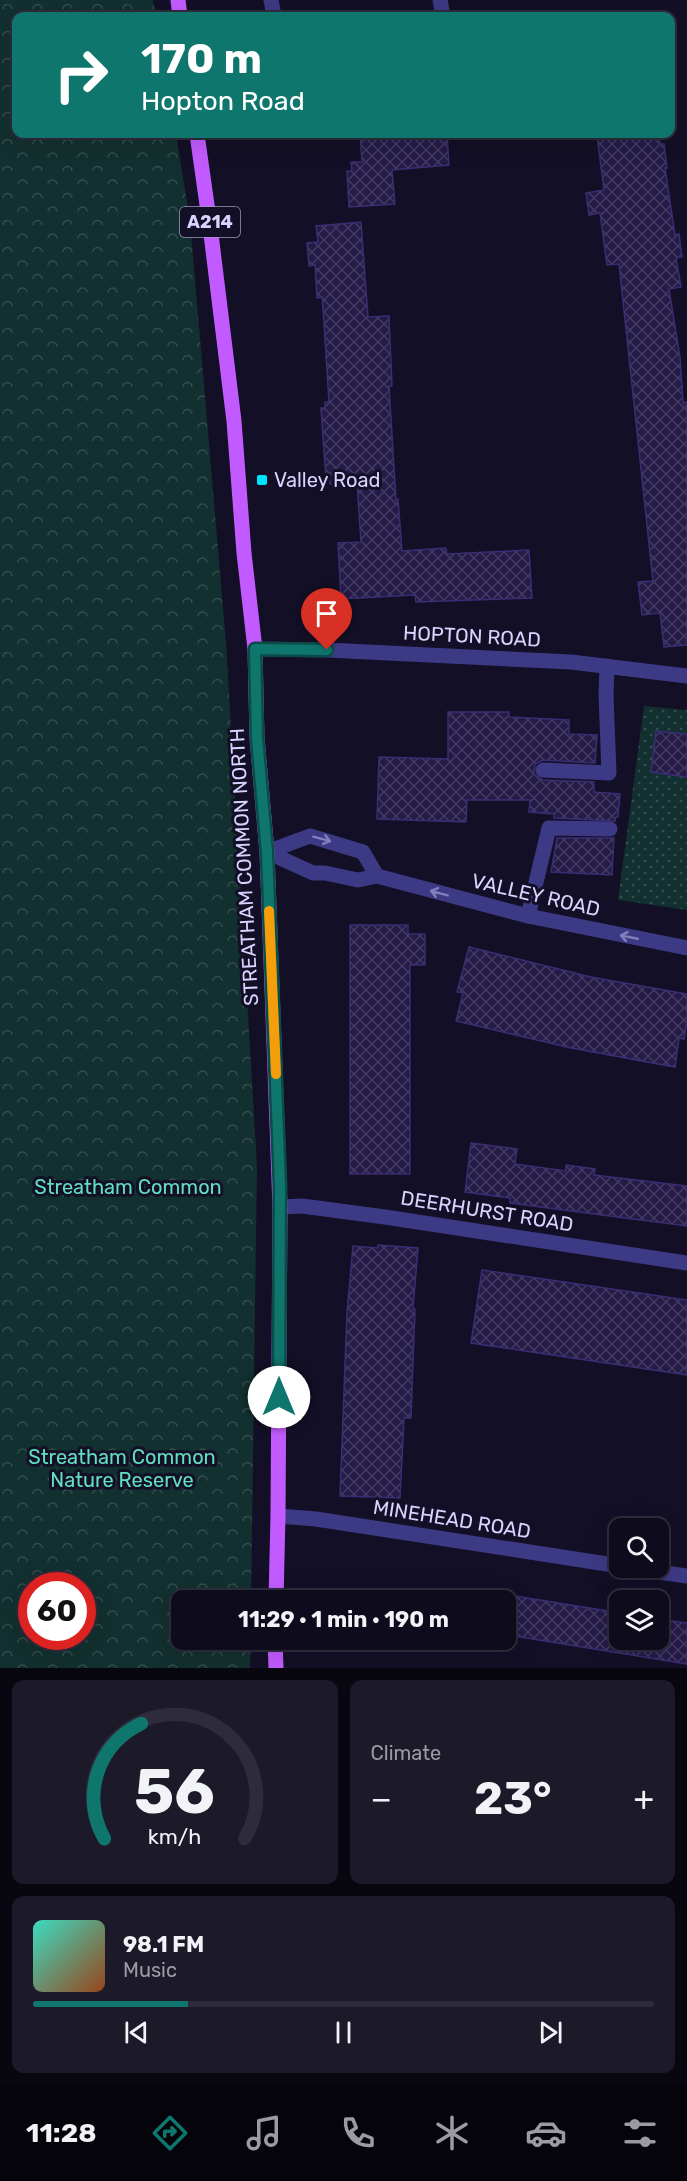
<!DOCTYPE html>
<html lang="en">
<head>
<meta charset="utf-8">
<style>
  body { margin:0; font-family:Rubik,sans-serif; background:#1c1929; color:#f1f3f6; height:100vh; display:flex; flex-direction:column; font-size:22px; white-space:nowrap }
  * { box-sizing:border-box; margin:0 }
  p { font-size:20px; color:#9b9ba3 }
  .icon { flex:none; width:33px; height:33px; fill:none; stroke:currentColor; stroke-width:2; stroke-linecap:round; stroke-linejoin:round }
  .map { position:relative; height:1668px; overflow:hidden }
  .side { display:flex; flex-direction:column; gap:12px; padding:12px; background:#08060f; flex:1 }
  .side>* { flex:none }
  .banner { position:absolute; left:12px; top:12px; width:663px; height:126px; border-radius:12px; box-shadow:0 6px 24px #0002,0 0 0 2px #2e2b3b; background:#0f766e; color:#fff; overflow:hidden }
  .fabs { position:absolute; left:609px; top:1518px; display:grid; gap:12px }
  .fabs a { display:grid; place-items:center; width:60px; height:60px; border-radius:12px; background:#0e0b1c; box-shadow:0 6px 24px #0002,0 0 0 2px #2e2b3b; font-size:30px }
  .speed { position:absolute; left:18px; top:1572px; display:flex; gap:12px; font-size:30px; font-weight:700; text-align:center }
  .speed>* { display:grid; place-content:center; width:78px; height:78px; border-radius:50%; background:#0e0b1c; box-shadow:0 6px 24px #0002,0 0 0 2px #2e2b3b; line-height:1 }
  .speed .limit { border:9px solid #d22; background:#fff; color:#111 }
  .pin { position:absolute; display:grid; place-items:center; width:51px; height:51px; color:#fff; margin:-62px -26px; border-radius:50% 50% 50% 0; rotate:-45deg; box-shadow:0 0 6px #0007 }
  .pin .icon { rotate:45deg }
  .me { position:absolute; width:66px; margin:-33px; rotate:0deg; stroke-linejoin:round; filter:drop-shadow(0 0 4px #0008) }
  .turn { display:flex; align-items:center; gap:21px; height:126px; padding:0 30px; font-size:27px }
  .turn .icon { width:78px; height:78px; stroke-width:2.5 }
  .turn b { display:block; font-size:42px; line-height:51px }
  .big { font-size:45px; font-weight:700; line-height:1.1 }
  .side .card { flex:1; display:flex; flex-direction:column; justify-content:center; gap:9px; min-width:0; padding:0 21px; border-radius:12px; background:#1c1929 }
  .side .dial { align-items:center; gap:0 }
  .dial svg { height:156px; overflow:visible; fill:none; stroke:#2e2b3b; stroke-width:7; stroke-linecap:round; text-anchor:middle }
  .dial text { fill:#f1f3f6; stroke:none }
  .song { display:flex; align-items:center; gap:18px }
  .cover { width:72px; height:72px; border-radius:9px; background:linear-gradient(135deg,hsl(170 70% 55%),hsl(20 70% 35%)) }
  .played { height:6px; border-radius:3px; background:linear-gradient(90deg,#0f766e 25%,#2e2b3b 25%) }
  .keys { display:flex; justify-content:space-around; direction:ltr }
  .heat { display:flex; justify-content:space-between; align-items:center; font-size:33px; direction:ltr }
  .side .tiles { flex:1; display:grid; gap:12px; grid-template-columns:1fr 1fr }
  .card:last-child { grid-column:span 2 }
  .trip { position:absolute; left:171px; top:1590px; width:345px; height:60px; border-radius:12px; background:#0e0b1c; box-shadow:0 6px 24px #0002,0 0 0 2px #2e2b3b; font-weight:700; line-height:60px; text-align:center }
  .menu { display:flex; height:96px; justify-content:space-around; align-items:center; background:#06040b; color:#9b9ba3 }
  .menu .icon { width:42px; height:42px }
  .menu .on { color:#0f766e }
  .menu b { font-size:27px; color:#f1f3f6 }
  .map>svg:first-child { display:block }
</style>
</head>
<body>
<div class="map">
<svg width="687" height="1668" viewBox="0 0 687 1668">
  <defs>
    <pattern id="grass-dots" width="8" height="8" patternUnits="userSpaceOnUse" patternTransform="scale(1.5)"><rect width="8" height="8" fill="#12302f"/><path d="M2 2h.1M6 6h.1" fill="none" stroke="#344d4e" stroke-width="1.8" stroke-linecap="round"/></pattern>
    <pattern id="park-crowns" width="20" height="18" patternUnits="userSpaceOnUse" patternTransform="scale(1.5)"><rect width="20" height="18" fill="#12302f"/><path d="M2 6a3 3 0 1 1 6 0M12 15a3 3 0 1 1 6 0" fill="none" stroke="#344d4e"/></pattern>
    <pattern id="building-cross-hatch" width="8" height="8" patternUnits="userSpaceOnUse" patternTransform="scale(1.5)"><rect width="8" height="8" fill="#241b47"/><path d="M0 0l8 8M0 8l8-8" fill="none" stroke="#433b63"/></pattern>
  </defs>
  <rect width="100%" height="100%" fill="#130f26"/>
  <path fill="url(#grass-dots)" d="M644,706l43,4v200l-69,-10z"/>
  <path fill="url(#park-crowns)" fill-rule="evenodd" d="M0,0h153l3,16h-140v118h160l14,87 36,422 31,524 -6,433h-69v40h69l-1,28h-250zM32,1586h50v50h-50z"/>
  <path fill="url(#building-cross-hatch)" stroke="#3b2d73" stroke-width="1.5" d="M360,134h87l2,31 -57,5 3,34 -46,3 -2,-36h5l-1,-9h11z
    M619,134h40l1,10h4l3,24h-2l10,67 4,-1 3,23 -6,1 5,29 -12,2 11,68 3,46 4,-1v243l-23,2 -4,-34 -18,2 -4,-33 15,-1 -34,-317 -12,1 -7,-52 -11,2 -3,-22 18,-3 -7,-54z
    M361,222l7,95 21,-1 3,70h-3l7,114 2,-1 4,52 44,-3 1,6 82,-4 3,48 -116,4 -1,-7 -74,4 -3,-56 23,-1 -4,-59 -27,1 -1,-5h-3l-5,-71h4v-6h4l-6,-94 -1,-11 -5,1 -2,-33 -6,1 -2,-23 11,-1 -2,-16z
    M448,712h61v5l60,3v14l28,1 -2,28 -52,-3 -8,4 -1,10 9,6 51,2v10l26,2 -2,23h-2l-1,4 -61,-3v-4l-25,-2 1,-12h-63l-1,22 -89,-3 2,-62 69,2z
    M656,731l31,3v43l-36,-5z
    M557,838h57l-2,37 -61,-3z
    M350,925h58v9h17v31h-15v209h-60z
    M469,947l122,30 96,17v27l-3,18 -5,-1 -4,29 -104,-19 -115,-27 7,-28 -6,-1z
    M471,1143l46,6 -2,15 51,7v-6l29,4 -1,6 93,11v40l-177,-23v-5l-45,-6z
    M378,1245l40,3 -5,61h2l-4,109h-7l-4,80 -60,-2 7,-184 6,-66 24,2z
    M482,1270l205,30v75l-216,-32z
    M515,1596l105,17v27h38v-21l29,4v41l-179,-29z"/>
  <g fill="none" stroke-linecap="round" stroke-linejoin="round">
    <path stroke="#3d3a85" stroke-width="15" d="M271,0l3,16
      M440,0l3,16
      M543,770l66,3 -3,-79 1,-28
      M528,916l21,-88 61,1"/>
    <path stroke="#3d3a85" stroke-width="15" d="M255,649l72,1 244,12 116,14
      M267,852l46,21h12l33,7 19,-4 151,40 159,32
      M267,852l43,-16 53,16 14,24
      M280,1207l22,-1 83,11 302,46
      M278,1516l38,3 304,47
      M631,1568l56,8"/>
    <path stroke="#c25bff" stroke-width="15" d="M178,0l2,16
      M197,134l13,92 24,195 10,132 11,96 2,89 10,114 13,355 -2,309 -2,84
      M275,1640l1,28"/>
  </g>
  <defs><path id="oneway-shaft" d="M-6 0H5M1.5-3L5.5 0L1.5 3" fill="none" stroke-width="1.6" stroke-linecap="round" stroke-linejoin="round" transform="scale(1.5)"/></defs>
  <g stroke="#837fbc">
    <use href="#oneway-shaft" transform="translate(322 839) rotate(15)"/>
    <use href="#oneway-shaft" transform="translate(439 893) rotate(-165)"/>
    <use href="#oneway-shaft" transform="translate(629 937) rotate(-169)"/>
  </g>
  <g fill="none" stroke-linecap="round" stroke-linejoin="round">
    <g stroke="#0a4d48" stroke-width="15">
      <path id="route" d="M279,1397l1,-211 -13,-334 -10,-114 -2,-89 72,1"/>
    </g>
    <use href="#route" stroke="#0f766e" stroke-width="10"/>
    <path stroke="#f59e0b" stroke-width="10" d="M269,911l7,163"/>
  </g>
  <rect fill="#00e5ff" stroke="#130f26" stroke-width="2" x="256" y="474" width="12" height="12" rx="3"/>
  <g text-anchor="middle" dominant-baseline="central" stroke-width="6" stroke-linejoin="round" paint-order="stroke">
    <rect fill="#130f26" stroke="#9e99be" stroke-width="1.5" x="180" y="207" width="60" height="30" rx="4.5"/>
    <g font-size="18" font-weight="bold" fill="#d9d4ff">
      <text x="210" y="222">A214</text>
    </g>
    <g font-size="20" fill="#d9d4ff" stroke="#130f26" text-anchor="start">
      <text x="274" y="480">Valley Road</text>
    </g>
    <g font-size="20" fill="#d9d4ff" stroke="#130f26">
      <text transform="translate(472 636) rotate(3)">HOPTON ROAD</text>
      <text transform="translate(244 867) rotate(-93)">STREATHAM COMMON NORTH</text>
      <text transform="translate(536 895) rotate(13)">VALLEY ROAD</text>
      <text transform="translate(487 1211) rotate(9)">DEERHURST ROAD</text>
      <text transform="translate(452 1519) rotate(9)">MINEHEAD ROAD</text>
    </g>
    <g font-size="20" fill="#5fe0c0" stroke="#130f26">
      <text x="128" y="1187">Streatham Common</text>
      <text x="122" y="1457">Streatham Common<tspan x="122" dy="23">Nature Reserve</tspan></text>
    </g>
  </g>
</svg>
<div class="fabs">
<a><svg class="icon" aria-label="search" viewBox="0 0 24 24"><circle cx="10" cy="10" r="6"/><path d="M15 15l6 6"/></svg></a>
<a><svg class="icon" aria-label="layers" viewBox="0 0 24 24"><path d="M12 4l9 5-9 5-9-5zM3 14l9 5 9-5"/></svg></a>
</div>
<div class="speed"><div class="limit">60</div></div>
<div class="pin" style="left:327px;top:650px;background:#d93025"><svg class="icon" aria-label="arrive" viewBox="0 0 24 24"><path d="M6 21V4h12l-3 4 3 4H6"/></svg></div>
<svg class="me" style="left:279px;top:1397px" viewBox="-20 -20 40 40"><circle r="19" fill="#fff"/><path d="M0-13L10 11 0 6-10 11z" fill="#0f766e"/></svg>
<div class="trip">11:29 · 1 min · 190 m</div>
<div class="banner">
<div class="turn"><svg class="icon" aria-label="right" viewBox="0 0 24 24"><path d="M7 20v-9h11M14 6l5 5-5 5"/></svg><div><b>170 m</b>Hopton Road</div></div>
</div>
</div>
<section class="side">
<div class="tiles">
<div class="card dial"><svg viewBox="0 0 100 80">
<path d="M14 69A42 42 0 1 1 86 69"/>
<path d="M14 69A42 42 0 0 1 33 10" stroke="#0f766e"/>
<text x="50" y="56" font-size="32" font-weight="700">56</text>
<text x="50" y="72" font-size="11">km/h</text>
</svg></div>
<div class="card"><p>Climate</p>
<div class="heat"><a>−</a><b class="big">23°</b><a>+</a></div>
</div>
<div class="card">
<div class="song"><i class="cover"></i><div><b>98.1 FM</b><p>Music</p></div></div>
<div class="played"></div>
<div class="keys"><svg class="icon" aria-label="previous" viewBox="0 0 24 24"><path d="M18 5L8 12l10 7zM5 5v14"/></svg><svg class="icon" aria-label="pause" viewBox="0 0 24 24"><path d="M8 5v14M16 5v14"/></svg><svg class="icon" aria-label="next" viewBox="0 0 24 24"><path d="M6 5l10 7-10 7zM19 5v14"/></svg></div>
</div>
</div>
</section>
<nav class="menu">
<b>11:28</b>
<svg class="icon on" aria-label="directions" viewBox="0 0 24 24"><path d="M12 3l9 9-9 9-9-9zM9 14v-3h6M13 9l2 2-2 2"/></svg>
<svg class="icon" aria-label="music" viewBox="0 0 24 24"><path d="M9 18V5l10-2v13"/><circle cx="6" cy="18" r="3"/><circle cx="16" cy="16" r="3"/></svg>
<svg class="icon" aria-label="phone" viewBox="0 0 24 24"><path d="M5 4h4l2 5-3 2q2 4 5 5l2-3 5 2v4C11 20 4 13 5 4z"/></svg>
<svg class="icon" aria-label="climate" viewBox="0 0 24 24"><path d="M12 3v18M4 7l16 10M4 17L20 7"/></svg>
<svg class="icon" aria-label="car" viewBox="0 0 24 24"><path d="M5 17H2v-5l4-1 3-4h7l3 4 3 1v5h-3M9 17h6M6 11h13"/><circle cx="7" cy="17" r="2"/><circle cx="17" cy="17" r="2"/></svg>
<svg class="icon" aria-label="filters" viewBox="0 0 24 24"><path d="M4 7h16M4 17h16"/><circle cx="9" cy="7" r="2"/><circle cx="15" cy="17" r="2"/></svg>
</nav>
</body>
</html>
